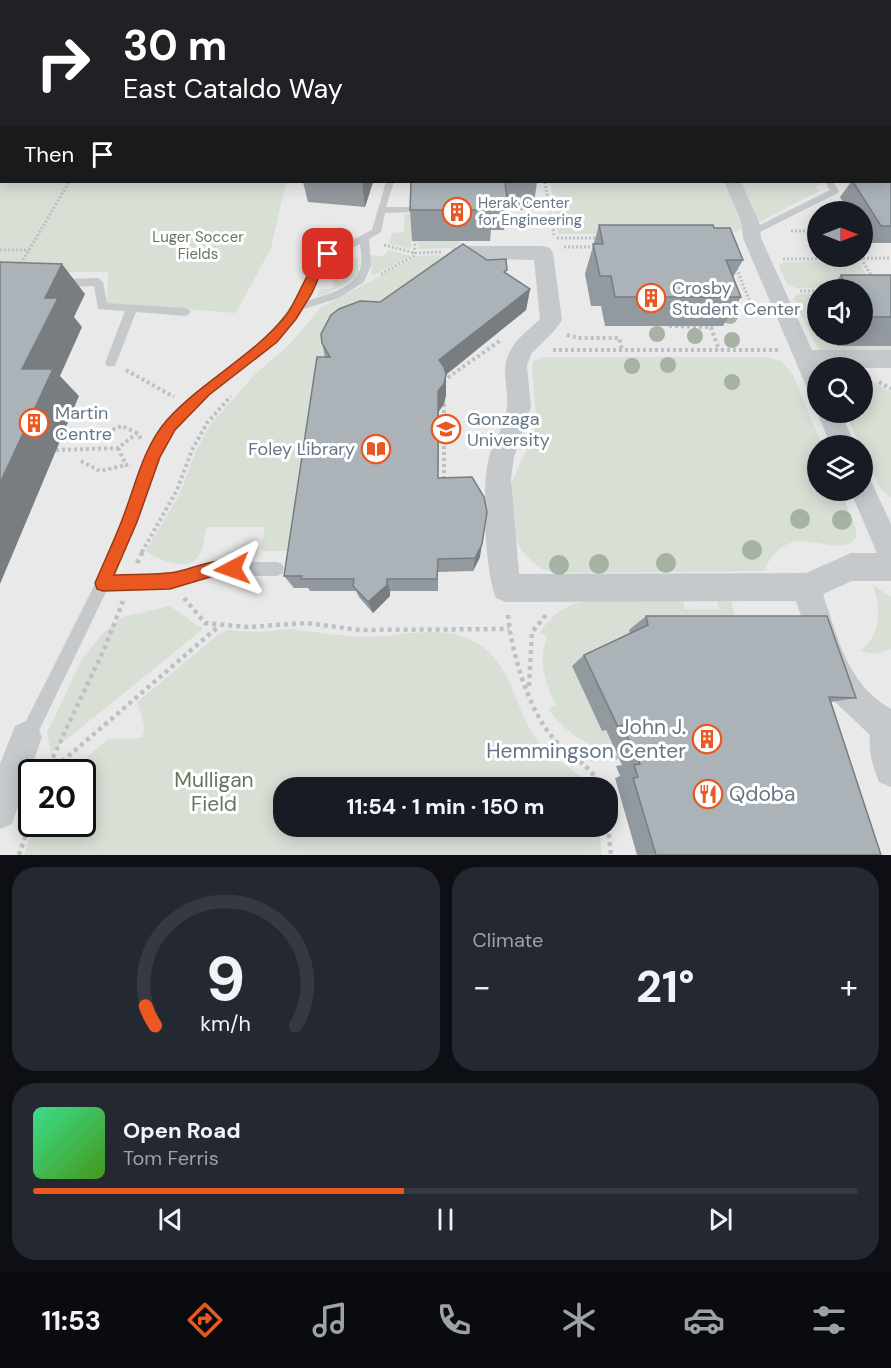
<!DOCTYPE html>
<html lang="en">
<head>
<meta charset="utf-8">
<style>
  body { margin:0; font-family:"DM Sans",sans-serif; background:#242831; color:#f1f3f6; height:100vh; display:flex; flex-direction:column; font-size:22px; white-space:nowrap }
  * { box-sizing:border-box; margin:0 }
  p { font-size:20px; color:#9ea1a6 }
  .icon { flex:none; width:33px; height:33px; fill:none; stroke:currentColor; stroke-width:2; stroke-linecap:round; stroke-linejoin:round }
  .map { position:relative; height:855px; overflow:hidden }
  .panel { display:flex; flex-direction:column; gap:12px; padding:12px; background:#0d0f14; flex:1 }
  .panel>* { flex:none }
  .top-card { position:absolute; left:0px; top:0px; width:891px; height:183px; box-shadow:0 3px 15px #0003; background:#202124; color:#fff; overflow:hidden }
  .needle { width:39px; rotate:90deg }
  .tools { position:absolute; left:807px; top:201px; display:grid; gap:12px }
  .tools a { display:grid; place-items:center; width:66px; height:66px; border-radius:50%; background:#171b24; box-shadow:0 3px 15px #0003; font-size:30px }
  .speed { position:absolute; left:18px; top:759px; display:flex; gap:12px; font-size:30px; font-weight:700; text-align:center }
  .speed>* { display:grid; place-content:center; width:78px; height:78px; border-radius:50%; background:#171b24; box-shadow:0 3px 15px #0003; line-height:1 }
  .speed .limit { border:3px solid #111; border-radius:9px; background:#fff; color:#111 }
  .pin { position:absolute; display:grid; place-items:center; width:51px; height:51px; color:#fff; margin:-26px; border-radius:12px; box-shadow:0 3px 9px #0006 }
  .me { position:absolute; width:66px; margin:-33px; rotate:266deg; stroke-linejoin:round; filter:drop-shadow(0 0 4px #0008) }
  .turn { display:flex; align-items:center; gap:21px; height:126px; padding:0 24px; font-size:27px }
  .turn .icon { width:78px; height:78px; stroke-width:2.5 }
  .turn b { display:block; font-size:42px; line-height:51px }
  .then { display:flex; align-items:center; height:57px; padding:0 24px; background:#0003; gap:12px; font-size:22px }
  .big { font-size:45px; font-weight:700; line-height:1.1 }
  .panel .widget { flex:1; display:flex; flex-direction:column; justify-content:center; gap:9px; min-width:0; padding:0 21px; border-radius:24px; background:#242831 }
  .panel .dial { align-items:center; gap:0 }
  .dial svg { height:156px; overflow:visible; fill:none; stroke:#363941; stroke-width:7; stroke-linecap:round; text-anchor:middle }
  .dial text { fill:#f1f3f6; stroke:none }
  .song { display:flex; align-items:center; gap:18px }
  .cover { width:72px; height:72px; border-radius:9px; background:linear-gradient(135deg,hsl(150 70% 55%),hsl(100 70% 35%)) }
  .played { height:6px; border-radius:3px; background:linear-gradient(90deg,#eb5721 45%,#363941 45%) }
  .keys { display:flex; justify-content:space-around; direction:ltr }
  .heat { display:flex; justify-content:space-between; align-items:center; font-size:33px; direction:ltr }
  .panel .tiles { flex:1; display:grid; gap:12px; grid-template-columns:1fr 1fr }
  .widget:last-child { grid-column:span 2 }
  .trip { position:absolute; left:273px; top:777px; width:345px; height:60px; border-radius:24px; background:#171b24; box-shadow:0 3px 15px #0003; font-weight:700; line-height:60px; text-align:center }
  .menu { display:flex; height:96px; justify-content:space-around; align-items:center; background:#090b0e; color:#9ea1a6 }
  .menu .icon { width:42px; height:42px }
  .menu .current { color:#eb5721 }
  .menu b { font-size:27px; color:#f1f3f6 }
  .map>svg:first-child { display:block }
</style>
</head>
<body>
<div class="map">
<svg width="891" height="855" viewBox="0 0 891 855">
  <rect width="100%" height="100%" fill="#f7f8f4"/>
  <path fill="#e8e9e8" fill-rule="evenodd" d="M53,0h838v855h-891v-832l2,159h888v-180l-841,-1zM818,212h44v44h-44zM818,290h44v44h-44zM818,368h44v44h-44zM818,446h44v44h-44zM32,772h50v52h-50zM284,788h324v38h-324z"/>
  <path fill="#d8dfd5" d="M0,90l2,92h284l-15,66 -35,65 -129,-10 1,-31h-108z
    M550,182h174l18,45 -4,4 -11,3h-169z
    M741,182h77l2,3h-5l4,6 -60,31z
    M405,214h7l-1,35 -22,-5 3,-11 12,-1z
    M418,241h42v2l-7,5 -35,1z
    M389,250l22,6 -39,20 -2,-21 13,1z
    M346,255l12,3 1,15 -4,5 -33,19 -5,-1 3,-7h12l3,-5 -3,-3 -7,-2 6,-14z
    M434,255l14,1 -149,295h-38l4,-24h-58c-3,9 -3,21 -8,28 -10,19 -41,4 -53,-4l35,-60 15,-40 14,-26 46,-52 34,-29 30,-36 98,-52z
    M858,261l16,27h-78l-9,-4 -8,-18 4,-4z
    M797,294h20l1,40 14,1 5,11h54v6l-72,-2 -26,-51z
    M544,357h221l16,4 11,12 30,72 -4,1v44l23,1 15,37v9c-18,28 -66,-26 -92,34l-210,2 -12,-4 -10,-8 -11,-11 -7,-15 -3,-50 23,-54 2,-13 -4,-53 2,-4z
    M863,376l28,16v106l-11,-10 -18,-42 -2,-1 -15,-32 17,-1z
    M873,585l18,12v52l-15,5 -16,-3c22,-16 21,-42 13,-66z
    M683,600l2,9h34l-2,-9h14l7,29 -107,9 -59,28 30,65 4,-1 7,17c-26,3 -50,-18 -65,-38l8,-4c-11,-22 -18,-43 -9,-68l-7,-4c12,-19 25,-28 47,-32z
    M170,606l33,23 -152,123 -4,-19 35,-74 23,-28 18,-14z
    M288,629c25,2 50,7 74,8 47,1 97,-22 134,23 20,25 23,60 45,85 14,16 36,24 48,42l-305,1v38l315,1 3,28h-578l10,-31h48v-52h-6l3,-8 29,-25 34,-1 3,-10 -8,-26 82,-68 8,-4 32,2z"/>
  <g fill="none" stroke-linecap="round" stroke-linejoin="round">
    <path stroke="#bec1c3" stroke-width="2" stroke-dasharray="1.5 1.5" stroke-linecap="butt" d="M70,2l3,-2
      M306,2l2,-2"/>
    <path stroke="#bec1c3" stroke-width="3" stroke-dasharray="2 2" stroke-linecap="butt" d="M545,182l9,53
      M532,207h17
      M791,231h27
      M557,238h44
      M384,245l30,8 27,-1
      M564,247h32
      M0,250h29
      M783,259l108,-1
      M861,259l12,19
      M735,265l20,49
      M19,267l50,-85
      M381,274l33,-18 1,-15
      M800,291h18"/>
    <path stroke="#bec1c3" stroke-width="4" stroke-dasharray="3 3" stroke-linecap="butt" d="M669,326l42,1 8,23
      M567,335l12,3h40l3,12
      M553,350h226
      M126,370l48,27
      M443,381l58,-41
      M879,382l12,7
      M444,404v78
      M90,438l32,-12 15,7
      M118,448l8,17 5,-2
      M56,450l62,-2 19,-15 5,7
      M81,461l19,10 26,-6
      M142,552l35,-62 15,-40 15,-27 24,-27"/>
    <path stroke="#bec1c3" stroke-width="4.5" stroke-dasharray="4 4" stroke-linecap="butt" d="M137,563l6,-12
      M184,598l21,25 43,4 58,-4 54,7 149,-1
      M508,615c3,36 21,97 46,124 16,18 37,25 47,49
      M529,686l3,-54 14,-17
      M583,759l35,-2
      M46,772l59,-125 18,-46
      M50,772l169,-146
      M608,826l3,29
      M19,855l13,-38"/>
    <path fill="#c5c9cc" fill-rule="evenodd" d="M442,0h7l2,2h-8z
      M687,0l10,2h-9z
      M386,182h8l-8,25h27l5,3 -2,2 -31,1 -4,19 -12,7 2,26 -7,17 -25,16 -39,12 -23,31 -68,53 -35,36 -14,26 -24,66 -23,54 57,-2 40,-12h67l5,2 2,5 -2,5 -5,2h-67l-40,12 -63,2 -74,153 -6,2 -6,-2 -2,-6 2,-6 77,-153 24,-56 26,-68 18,-32 35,-34 68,-53 33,-44 17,-34 53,-27zM360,244c1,9 3,20 -1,28 -6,16 -38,25 -53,29l20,-40z
      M825,182h8l6,9 -1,2 -84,42h-6v-4l82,-41z
      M98,278l5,4 4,21 79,5 5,4 -5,4 -50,-4 -21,54h-8l-2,-3 20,-52 -27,-2 -4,-23 -33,1 -5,-4 5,-4z"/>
    <path fill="#c5c9cc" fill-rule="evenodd" d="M643,0h12v2h-12z
      M830,0h13l1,2h-13z
      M724,182h17l18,40 2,16 51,112h79v18h-73v29l-8,-2 -67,-157 -2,-16z
      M460,246h83l7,2 3,5 9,67 -7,10 -24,24 -4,12 4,41 -17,50 -3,21 8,96 287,-1 45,-20h26l-27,-63h12v-12l9,3 20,43v57h-39l-29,13c15,44 24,90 68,115v78l-12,-5c-6,-15 -11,-31 -9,-47l-36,-34 -9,-15 -29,-85 -290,1 -10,-4c-11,-26 -15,-112 -7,-141 5,-17 17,-33 18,-51 2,-17 -6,-33 1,-50 6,-17 20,-25 32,-37l-6,-59 -81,-2 -3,-5 3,-5z
      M817,412h24l14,34h-24z
      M26,721l11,5 5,11 -30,87 -12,5v-65l15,-38z"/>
  </g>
  <g fill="#a6b2a3">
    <circle cx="730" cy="316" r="8"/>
    <circle cx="657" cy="334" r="8"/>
    <circle cx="695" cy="336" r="8"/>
    <circle cx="732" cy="340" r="8"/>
    <circle cx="668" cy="365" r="8"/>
    <circle cx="632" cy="366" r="8"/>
    <circle cx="732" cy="382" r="8"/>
    <circle cx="800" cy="519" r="10"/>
    <circle cx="842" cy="520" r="10"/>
    <circle cx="752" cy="550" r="10"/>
    <circle cx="666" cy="563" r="10"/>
    <circle cx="599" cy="564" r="10"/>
    <circle cx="559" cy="565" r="10"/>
  </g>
  <path fill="#939a9f" d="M487,0h145v2h-145z
    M711,0h52l-1,2 -50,-1z
    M884,0h7v8l-1,-2v-4h-5z
    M890,65h1v178h-24l-5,-7v-24h-14l-8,-15 11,-15h39z
    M303,182h70l-8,25 -57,-5z
    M411,182h126l-4,28h-27l-2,20h-13l-1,11h-78l-2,-31z
    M599,225l115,3 29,32 -10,17 8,20 -18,29h-118l-4,-20h-10l-6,-32z
    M507,273l23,16 -4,21 -80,65v20l-2,9 -5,7 -1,67 42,79 -7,14 -35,1v19h-48v5l-17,17 -14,-16 -3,-6h-46l-2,-3h-14l-10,-12 41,-219 -3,-14 58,-41z
    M841,275h50v71h-54l-5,-12h30v-44h-33z
    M646,616l210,82 -25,4 50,153h-244l-22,-77 5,-2 -4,-10 6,-1 -16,-35 -4,1 -30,-65 12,-11 46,-21 -1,-4z"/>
  <path fill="#787d82" d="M396,0h17v2h-19z
    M362,182h11l-8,25z
    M62,264l23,30 -11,23 8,10 -22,49 19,20 -79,188v-101l22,-114 23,-71z
    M530,289l-4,21 -87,70v-20z
    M446,375v20l-2,9 -5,7 -1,83v-103z
    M482,544l-2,13 -7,14 2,-13z
    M387,579l3,12v5l-17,17 -5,-11z"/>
  <path fill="#abb3b9" stroke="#787d82" stroke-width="1.5" d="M328,0h68l-2,2h-67z
    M890,65h1v80h-1z
    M890,180h1v46h-10l-28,-44h37z
    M411,182h94l2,17h-15v11h-82z
    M599,225h114l1,3h16l13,32h-17l15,37h-126l-4,-21h-11l-7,-32h10z
    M463,244l24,16 19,-1 1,11 -3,2 26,17 -91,71 5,7 2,8 -2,9 -6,7v87l34,-1 12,20 3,15 -5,32 -7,14 -37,1 -1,20h-50v6l-19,17 -15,-16 1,-7h-53l1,-3h-18l33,-219h13l-8,-14 -1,-9 10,-19 8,-6 21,-8 20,1z
    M0,262l62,2 -17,34h13l-36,71h31l-53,114z
    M841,275h50v42h-28l-1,-27h-14z
    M646,616h181l29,82 -27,-1 52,158h-225l-23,-77 5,-1 -4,-12 6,-1 -18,-39 -4,2 -34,-72 64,-30z"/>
  <path fill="#eb5721" stroke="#993915" stroke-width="1.5" d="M328,250l6,4 -8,7 -14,32 -16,26 -19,23 -68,53 -34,35 -15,27 -23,65 -23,53c18,-1 36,0 54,-2 23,-1 46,-19 70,-9l2,5 -2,6 -6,2h-22l-40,12 -67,2 -6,-2 -2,-6c9,-21 19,-42 27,-63 13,-33 21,-73 45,-100 36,-40 87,-64 120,-106 11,-15 26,-59 41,-64z"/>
  <defs>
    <g id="building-ring" transform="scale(1.5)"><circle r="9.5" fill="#fff" stroke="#eb5721" stroke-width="1.5"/><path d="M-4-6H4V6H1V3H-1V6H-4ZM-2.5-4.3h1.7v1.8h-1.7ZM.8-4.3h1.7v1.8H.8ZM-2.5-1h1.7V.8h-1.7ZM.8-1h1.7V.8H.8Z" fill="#eb5721"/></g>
    <g id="university-ring" transform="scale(1.5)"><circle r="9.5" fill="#fff" stroke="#eb5721" stroke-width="1.5"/><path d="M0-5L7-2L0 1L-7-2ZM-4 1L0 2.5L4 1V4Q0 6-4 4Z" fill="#eb5721"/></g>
    <g id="library-ring" transform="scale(1.5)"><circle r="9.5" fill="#fff" stroke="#eb5721" stroke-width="1.5"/><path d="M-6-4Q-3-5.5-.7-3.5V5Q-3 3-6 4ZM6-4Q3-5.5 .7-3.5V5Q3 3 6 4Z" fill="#eb5721"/></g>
    <g id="restaurant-ring" transform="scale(1.5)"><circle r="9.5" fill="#fff" stroke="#eb5721" stroke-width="1.5"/><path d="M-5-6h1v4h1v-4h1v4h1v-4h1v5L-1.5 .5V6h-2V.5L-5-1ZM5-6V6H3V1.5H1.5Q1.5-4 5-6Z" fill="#eb5721"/></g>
  </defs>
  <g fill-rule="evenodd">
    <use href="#building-ring" x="457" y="212"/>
    <use href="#building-ring" x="651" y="298"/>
    <use href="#building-ring" x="34" y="423"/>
    <use href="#university-ring" x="446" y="429"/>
    <use href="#library-ring" x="376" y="449"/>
    <use href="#building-ring" x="707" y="739"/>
    <use href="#restaurant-ring" x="708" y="794"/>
  </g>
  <g text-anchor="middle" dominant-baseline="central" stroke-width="6" stroke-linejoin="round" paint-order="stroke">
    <g font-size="15" fill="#657787" stroke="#fff" text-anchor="start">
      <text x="478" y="203">Herak Center<tspan x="478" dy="17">for Engineering</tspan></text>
    </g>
    <g font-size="15" fill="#647860" stroke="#fff">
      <text x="198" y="237">Luger Soccer<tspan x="198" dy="17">Fields</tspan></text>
    </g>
    <g font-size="18" fill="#657787" stroke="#fff" text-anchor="start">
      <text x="672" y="288">Crosby<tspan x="672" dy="21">Student Center</tspan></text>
      <text x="55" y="413">Martin<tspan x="55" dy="21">Centre</tspan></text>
      <text x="467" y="419">Gonzaga<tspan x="467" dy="21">University</tspan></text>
      <text x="355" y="449" text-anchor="end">Foley Library</text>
    </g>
    <g font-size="21" fill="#657787" stroke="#fff" text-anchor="end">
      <text x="686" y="727">John J.<tspan x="686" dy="24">Hemmingson Center</tspan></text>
      <text x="729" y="794" text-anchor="start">Qdoba</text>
    </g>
    <g font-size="21" fill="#647860" stroke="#fff">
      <text x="214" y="780">Mulligan<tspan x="214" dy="24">Field</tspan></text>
    </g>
  </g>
</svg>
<div class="tools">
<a><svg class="needle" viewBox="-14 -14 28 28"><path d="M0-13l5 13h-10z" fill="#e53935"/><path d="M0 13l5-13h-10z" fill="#9ea1a6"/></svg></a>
<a><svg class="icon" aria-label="sound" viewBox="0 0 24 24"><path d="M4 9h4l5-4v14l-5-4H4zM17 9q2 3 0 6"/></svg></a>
<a><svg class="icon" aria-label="search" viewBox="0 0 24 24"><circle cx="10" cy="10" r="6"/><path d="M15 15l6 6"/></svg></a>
<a><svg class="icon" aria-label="layers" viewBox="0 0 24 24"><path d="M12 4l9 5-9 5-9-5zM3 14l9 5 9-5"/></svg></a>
</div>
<div class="speed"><div class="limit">20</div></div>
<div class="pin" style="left:328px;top:254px;background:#d93025"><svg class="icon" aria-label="arrive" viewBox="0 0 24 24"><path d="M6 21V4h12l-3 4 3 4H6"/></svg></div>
<svg class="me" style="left:232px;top:569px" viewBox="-20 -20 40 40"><path d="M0-17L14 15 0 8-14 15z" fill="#eb5721" stroke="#fff" stroke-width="4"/></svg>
<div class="trip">11:54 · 1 min · 150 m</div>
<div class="top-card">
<div class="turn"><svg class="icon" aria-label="right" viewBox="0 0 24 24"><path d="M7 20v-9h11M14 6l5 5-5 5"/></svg><div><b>30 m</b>East Cataldo Way</div></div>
<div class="then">Then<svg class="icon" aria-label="arrive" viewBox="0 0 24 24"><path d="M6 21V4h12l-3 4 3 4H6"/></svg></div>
</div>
</div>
<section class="panel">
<div class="tiles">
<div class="widget dial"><svg viewBox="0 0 100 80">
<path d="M14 69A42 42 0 1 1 86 69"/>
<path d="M14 69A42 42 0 0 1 9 59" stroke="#eb5721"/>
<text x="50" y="56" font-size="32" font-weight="700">9</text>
<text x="50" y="72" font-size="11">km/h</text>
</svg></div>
<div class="widget"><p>Climate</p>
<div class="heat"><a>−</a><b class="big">21°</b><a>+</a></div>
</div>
<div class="widget">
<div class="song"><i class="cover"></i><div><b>Open Road</b><p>Tom Ferris</p></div></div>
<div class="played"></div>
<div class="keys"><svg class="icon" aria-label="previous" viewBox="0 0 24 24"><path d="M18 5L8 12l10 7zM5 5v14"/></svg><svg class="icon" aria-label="pause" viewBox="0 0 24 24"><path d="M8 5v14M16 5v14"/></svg><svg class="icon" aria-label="next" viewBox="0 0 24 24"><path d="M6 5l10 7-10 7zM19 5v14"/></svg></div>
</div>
</div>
</section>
<nav class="menu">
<b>11:53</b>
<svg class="icon current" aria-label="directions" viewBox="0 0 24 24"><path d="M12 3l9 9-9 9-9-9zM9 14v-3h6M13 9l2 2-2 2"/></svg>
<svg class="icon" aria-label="music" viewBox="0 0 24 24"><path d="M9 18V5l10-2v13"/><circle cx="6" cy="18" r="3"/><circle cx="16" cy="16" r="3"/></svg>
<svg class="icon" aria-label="phone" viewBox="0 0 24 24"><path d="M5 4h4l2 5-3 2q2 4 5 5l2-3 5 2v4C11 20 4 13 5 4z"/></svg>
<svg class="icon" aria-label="climate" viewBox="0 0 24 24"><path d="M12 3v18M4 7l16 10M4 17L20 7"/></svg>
<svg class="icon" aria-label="car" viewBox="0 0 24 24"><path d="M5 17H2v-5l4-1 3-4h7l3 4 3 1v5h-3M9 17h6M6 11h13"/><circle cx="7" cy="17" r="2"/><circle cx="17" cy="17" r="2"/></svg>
<svg class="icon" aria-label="filters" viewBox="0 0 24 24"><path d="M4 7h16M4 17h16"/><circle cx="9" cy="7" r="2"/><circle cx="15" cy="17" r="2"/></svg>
</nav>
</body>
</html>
